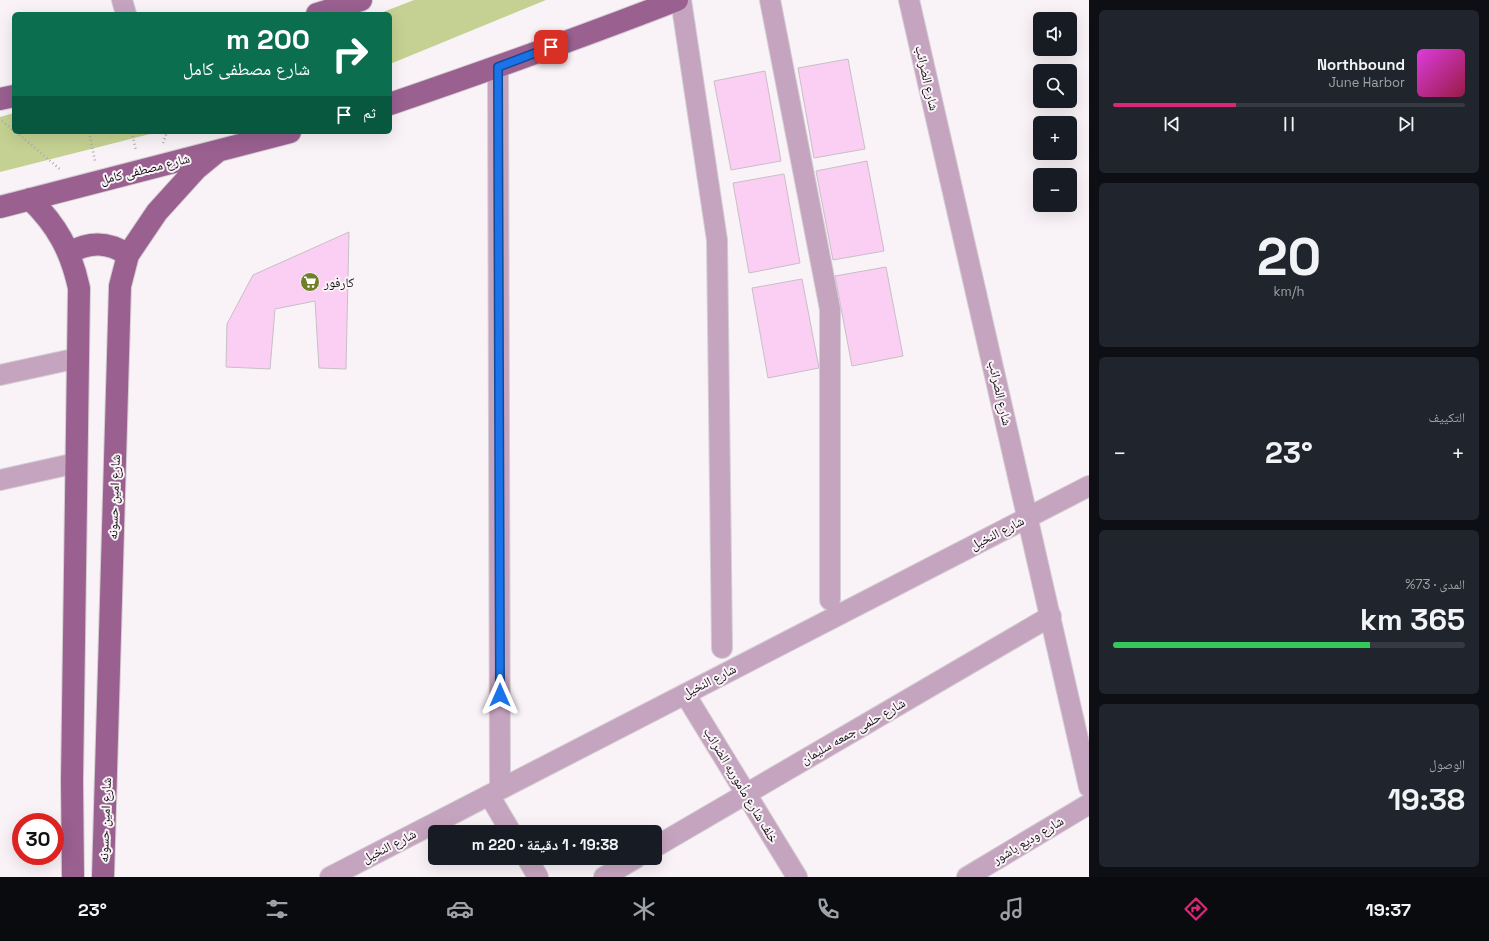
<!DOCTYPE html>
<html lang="ar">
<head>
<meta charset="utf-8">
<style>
  body { margin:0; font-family:"Space Grotesk","Noto Naskh Arabic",sans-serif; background:#20242c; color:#f1f3f6; direction:rtl; height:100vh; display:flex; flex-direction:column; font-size:15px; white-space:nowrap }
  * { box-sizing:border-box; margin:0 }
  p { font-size:13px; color:#9ea1a6 }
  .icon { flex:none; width:22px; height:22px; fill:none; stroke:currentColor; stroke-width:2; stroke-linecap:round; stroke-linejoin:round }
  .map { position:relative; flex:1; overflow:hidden; direction:ltr }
  .drawer { display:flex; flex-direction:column; gap:10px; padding:10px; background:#0d0f14; width:400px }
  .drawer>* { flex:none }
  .banner { position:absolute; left:12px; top:12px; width:380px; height:122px; border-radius:6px; box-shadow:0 4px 16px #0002; direction:rtl; background:#0b6e4f; color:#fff; overflow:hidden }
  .tools { position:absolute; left:1033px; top:12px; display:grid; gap:8px }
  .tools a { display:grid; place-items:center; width:44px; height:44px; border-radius:6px; background:#171b24; box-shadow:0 4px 16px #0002; font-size:20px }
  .speed { position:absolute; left:12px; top:813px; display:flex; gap:8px; font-size:20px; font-weight:700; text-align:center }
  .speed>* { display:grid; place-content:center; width:52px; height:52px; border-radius:50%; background:#171b24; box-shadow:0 4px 16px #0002; line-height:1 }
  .speed .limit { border:6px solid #d22; background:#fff; color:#111 }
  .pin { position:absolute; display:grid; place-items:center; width:34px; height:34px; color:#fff; margin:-17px; border-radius:8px; box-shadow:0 2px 6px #0006 }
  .me { position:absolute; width:44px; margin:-22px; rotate:0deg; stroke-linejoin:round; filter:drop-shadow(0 0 3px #0008) }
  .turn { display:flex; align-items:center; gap:14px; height:84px; padding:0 16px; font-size:18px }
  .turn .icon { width:52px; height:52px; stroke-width:2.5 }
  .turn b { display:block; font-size:28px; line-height:34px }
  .then { display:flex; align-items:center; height:38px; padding:0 16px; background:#0003; gap:8px; font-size:15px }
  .big { font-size:30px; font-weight:700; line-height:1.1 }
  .drawer .card { flex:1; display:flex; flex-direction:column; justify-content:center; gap:6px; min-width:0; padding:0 14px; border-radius:6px; background:#20242c }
  .drawer .dial { align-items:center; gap:0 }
  .dial b { font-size:52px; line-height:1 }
  .song { display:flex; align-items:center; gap:12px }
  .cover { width:48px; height:48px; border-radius:6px; background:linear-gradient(135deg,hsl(300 70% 55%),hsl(340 70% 35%)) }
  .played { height:4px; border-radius:2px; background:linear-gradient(90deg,#db2777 35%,#363941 35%) }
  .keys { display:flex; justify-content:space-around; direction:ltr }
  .heat { display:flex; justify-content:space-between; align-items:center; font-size:22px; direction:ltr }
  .charge { height:6px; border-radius:3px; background:linear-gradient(90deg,#34c759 73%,#363941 0) }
  .trip { position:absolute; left:428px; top:825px; width:234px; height:40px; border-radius:6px; background:#171b24; box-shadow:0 4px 16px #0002; font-weight:700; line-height:40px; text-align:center; direction:rtl }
  .tabs { display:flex; height:64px; justify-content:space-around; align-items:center; background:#090b0e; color:#9ea1a6 }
  .tabs .icon { width:28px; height:28px }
  .tabs .current { color:#db2777 }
  .tabs b { font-size:18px; color:#f1f3f6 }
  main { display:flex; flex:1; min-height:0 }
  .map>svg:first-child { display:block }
</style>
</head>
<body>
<main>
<section class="drawer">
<div class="card">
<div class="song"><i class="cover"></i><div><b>Northbound</b><p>June Harbor</p></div></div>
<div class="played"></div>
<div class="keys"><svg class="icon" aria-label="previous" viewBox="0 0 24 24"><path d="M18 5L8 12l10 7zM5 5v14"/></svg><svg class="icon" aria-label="pause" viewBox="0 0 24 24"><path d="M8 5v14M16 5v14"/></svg><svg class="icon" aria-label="next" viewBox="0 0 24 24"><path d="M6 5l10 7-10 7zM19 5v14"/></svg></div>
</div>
<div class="card dial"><b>20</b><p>km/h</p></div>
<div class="card"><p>التكييف</p>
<div class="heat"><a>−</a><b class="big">23°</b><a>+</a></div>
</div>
<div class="card"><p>المدى · 73%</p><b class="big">365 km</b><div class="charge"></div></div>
<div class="card"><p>الوصول</p><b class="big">19:38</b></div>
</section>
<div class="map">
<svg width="1089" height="877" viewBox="0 0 1089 877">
  <rect width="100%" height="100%" fill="#f9f2f7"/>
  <path fill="#c5d192" d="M414,0h132l-156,64v-50h-12z
    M14,113v19h144l-158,40v-55z"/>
  <path fill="#fbcef3" stroke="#c7c0c5" d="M848,59l17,90 -51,9 -16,-90z
    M765,71l16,90 -50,9 -17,-89z
    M867,161l17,90 -51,9 -17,-89z
    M784,174l16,89 -51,10 -16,-90z
    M349,232l-3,137 -27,-1 -4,-67 -40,8 -5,60 -44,-2 1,-43 26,-49z
    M886,267l17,89 -51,10 -17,-90z
    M802,279l17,89 -51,10 -16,-90z"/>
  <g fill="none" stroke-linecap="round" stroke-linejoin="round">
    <g stroke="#d4ced2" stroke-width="22">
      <path id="minor" d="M122,0l4,14
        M681,0l36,240 5,408
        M770,0l60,309v291
        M909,0l180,787
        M498,67l2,722
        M0,375l78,-17
        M0,480l76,-17
        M685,694l112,183
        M489,795l22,37
        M655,847l396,-231
        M527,858l11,19
        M330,877l759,-391
        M604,877l32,-19
        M967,877l122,-73"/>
    </g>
    <g stroke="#d4ced2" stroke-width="24">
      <path id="primary" d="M317,14l44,-14
        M0,99l14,-3
        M390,104c96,-33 192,-67 287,-104
        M30,199c27,26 41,52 49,89l-7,493 1,96
        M0,207l290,-75
        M69,253c21,-12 40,-11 59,2
        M103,877l17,-591 8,-31 29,-43 39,-43 22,-18"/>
    </g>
    <path stroke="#b0aaae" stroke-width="2.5" stroke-dasharray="1 3" stroke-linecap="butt" d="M2,121l12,10
      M16,132l45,38
      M89,132l6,29
      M132,132l4,19
      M163,143l4,-11"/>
    <use href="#minor" stroke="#c5a4bf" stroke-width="20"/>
    <use href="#primary" stroke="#996090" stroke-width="22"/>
  </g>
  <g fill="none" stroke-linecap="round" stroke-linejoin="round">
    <g stroke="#114b97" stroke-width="10">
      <path id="route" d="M500,695l-2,-628 53,-20"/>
    </g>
    <use href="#route" stroke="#1a73e8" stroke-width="7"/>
  </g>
  <defs>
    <g id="supermarket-disc" transform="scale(1)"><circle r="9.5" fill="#717e2a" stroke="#f9f2f7"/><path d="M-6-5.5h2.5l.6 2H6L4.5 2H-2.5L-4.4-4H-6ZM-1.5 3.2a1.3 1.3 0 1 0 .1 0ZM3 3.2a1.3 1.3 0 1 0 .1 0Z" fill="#fff"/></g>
  </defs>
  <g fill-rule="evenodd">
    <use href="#supermarket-disc" x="310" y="282"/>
  </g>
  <g text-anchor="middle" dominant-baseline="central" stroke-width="4" stroke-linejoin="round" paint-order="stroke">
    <g font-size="13" fill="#120f11" stroke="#f9f2f7">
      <text transform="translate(927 78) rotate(77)">شارع الضرائب</text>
      <text transform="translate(145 169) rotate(-14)">شارع مصطفى كامل</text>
      <text transform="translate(1000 393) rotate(77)">شارع الضرائب</text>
      <text transform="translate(114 497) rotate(-88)">شارع امين حسونه</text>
      <text transform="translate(997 533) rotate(-27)">شارع النخيل</text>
      <text transform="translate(709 681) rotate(-27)">شارع النخيل</text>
      <text transform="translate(853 731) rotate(-30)">شارع حلمى جمعه سليمان</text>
      <text transform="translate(741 785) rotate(59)">خلف شارع مأموريه الضرائب</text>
      <text transform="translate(105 820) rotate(-88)">شارع امين حسونه</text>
      <text transform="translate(1028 840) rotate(-31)">شارع وديع باشور</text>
      <text transform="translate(389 846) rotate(-27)">شارع النخيل</text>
    </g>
    <g font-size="13" fill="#120f11" stroke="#f9f2f7" text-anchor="start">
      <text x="324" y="282">كارفور</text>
    </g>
  </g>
</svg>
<div class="tools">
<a><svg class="icon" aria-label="sound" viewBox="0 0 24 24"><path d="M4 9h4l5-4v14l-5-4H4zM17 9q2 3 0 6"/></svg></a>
<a><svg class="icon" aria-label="search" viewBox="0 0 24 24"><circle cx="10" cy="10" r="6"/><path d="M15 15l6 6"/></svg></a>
<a>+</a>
<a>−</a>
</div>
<div class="speed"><div class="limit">30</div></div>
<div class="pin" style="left:551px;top:47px;background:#d93025"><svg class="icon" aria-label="arrive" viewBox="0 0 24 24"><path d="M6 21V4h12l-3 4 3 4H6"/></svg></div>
<svg class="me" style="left:500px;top:695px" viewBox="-20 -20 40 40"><path d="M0-17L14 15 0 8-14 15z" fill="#1a73e8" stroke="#fff" stroke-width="4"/></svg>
<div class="trip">19:38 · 1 دقيقة · 220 m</div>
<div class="banner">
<div class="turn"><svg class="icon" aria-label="right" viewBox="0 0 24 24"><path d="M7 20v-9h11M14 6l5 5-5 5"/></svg><div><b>200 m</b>شارع مصطفى كامل</div></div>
<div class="then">ثم<svg class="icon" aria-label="arrive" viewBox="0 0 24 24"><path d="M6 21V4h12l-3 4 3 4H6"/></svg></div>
</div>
</div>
</main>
<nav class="tabs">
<b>19:37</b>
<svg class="icon current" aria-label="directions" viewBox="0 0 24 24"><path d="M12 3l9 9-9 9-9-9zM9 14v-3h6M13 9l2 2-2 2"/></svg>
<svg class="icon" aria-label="music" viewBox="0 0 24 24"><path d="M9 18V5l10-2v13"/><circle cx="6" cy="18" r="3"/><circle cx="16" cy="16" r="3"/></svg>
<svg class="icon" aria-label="phone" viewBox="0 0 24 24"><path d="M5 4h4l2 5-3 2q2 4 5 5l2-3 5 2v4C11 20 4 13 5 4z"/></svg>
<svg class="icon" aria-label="climate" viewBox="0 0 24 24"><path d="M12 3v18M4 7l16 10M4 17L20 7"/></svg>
<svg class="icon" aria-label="car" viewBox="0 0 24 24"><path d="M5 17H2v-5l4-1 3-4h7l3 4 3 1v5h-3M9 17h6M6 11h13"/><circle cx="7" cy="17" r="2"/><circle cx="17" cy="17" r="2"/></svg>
<svg class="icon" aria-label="filters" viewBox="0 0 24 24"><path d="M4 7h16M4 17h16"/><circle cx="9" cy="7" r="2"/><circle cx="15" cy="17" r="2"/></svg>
<b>23°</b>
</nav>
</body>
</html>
